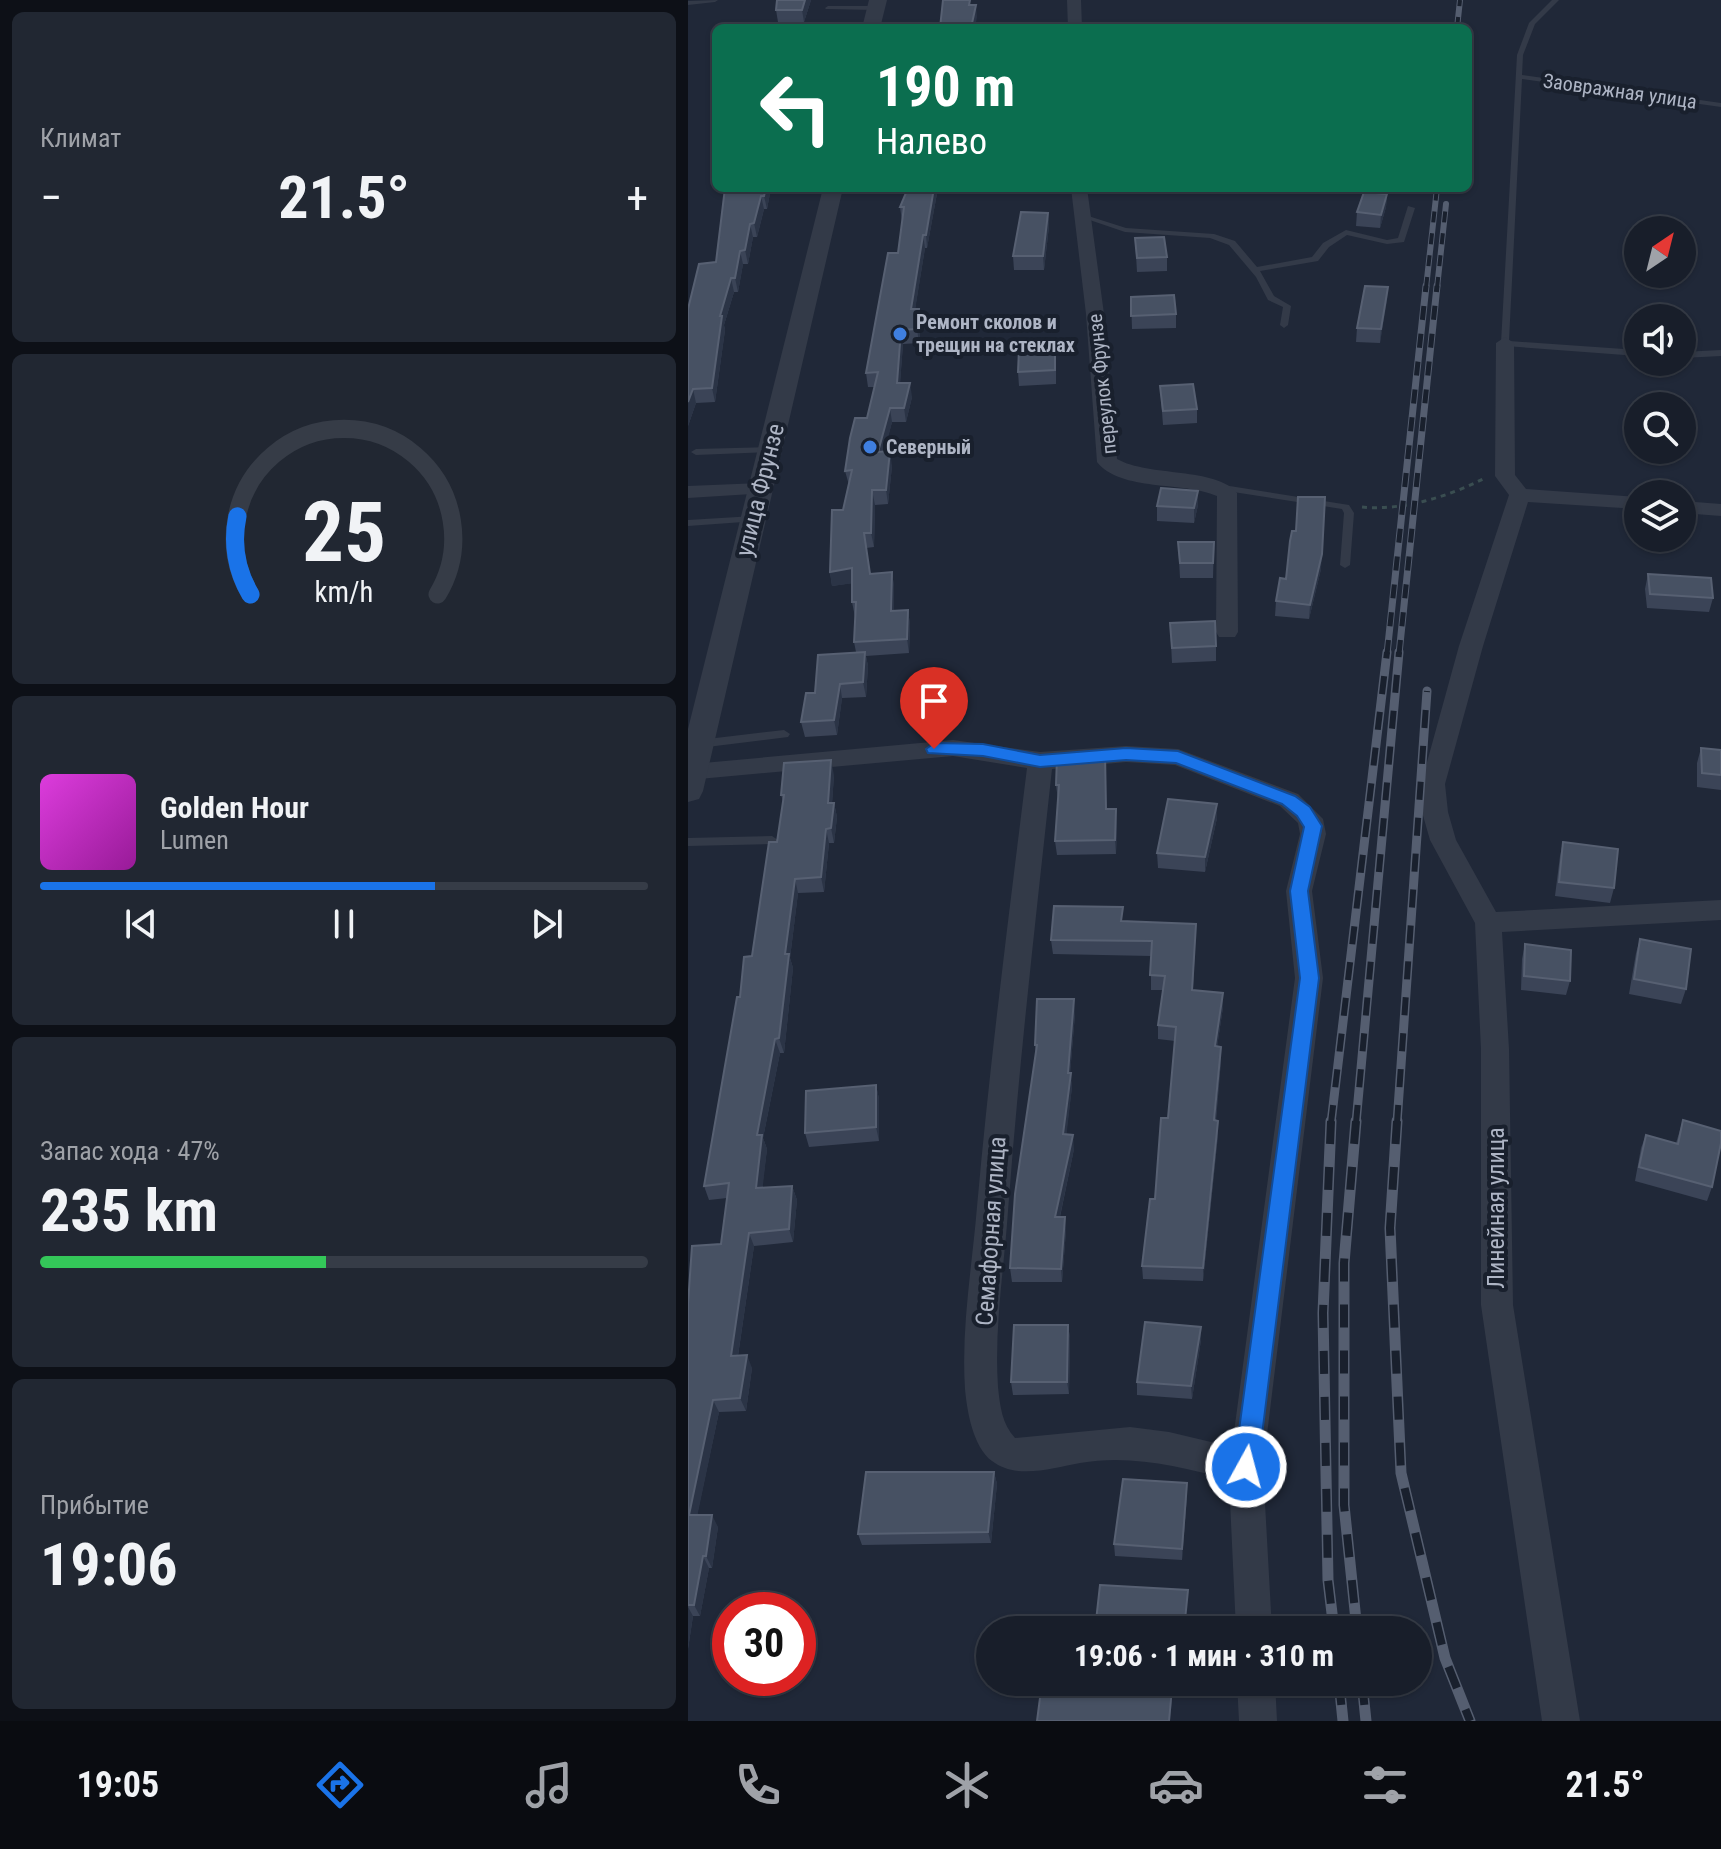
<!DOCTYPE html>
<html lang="ru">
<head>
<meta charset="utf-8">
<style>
  body { margin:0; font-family:"Roboto Condensed",sans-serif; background:#212732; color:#f1f3f6; height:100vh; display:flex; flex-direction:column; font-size:30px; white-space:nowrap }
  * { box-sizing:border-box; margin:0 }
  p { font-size:26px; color:#9fa2a8 }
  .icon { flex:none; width:44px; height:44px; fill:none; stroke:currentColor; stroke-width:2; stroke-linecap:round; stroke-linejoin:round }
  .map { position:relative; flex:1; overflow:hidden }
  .panel { display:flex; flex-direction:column; gap:12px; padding:12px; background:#0d1017; width:688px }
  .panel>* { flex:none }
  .guide { position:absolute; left:24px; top:24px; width:760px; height:168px; border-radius:12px; box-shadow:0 2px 6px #0004,0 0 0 2px #363c47; background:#0b6e4f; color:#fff; overflow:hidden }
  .needle { width:52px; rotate:35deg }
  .fabs { position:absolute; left:936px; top:216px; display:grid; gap:16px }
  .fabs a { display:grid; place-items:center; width:72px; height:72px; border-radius:50%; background:#181e2a; box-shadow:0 2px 6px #0004,0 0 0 2px #363c47; font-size:40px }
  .speed { position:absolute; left:24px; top:1592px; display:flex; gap:16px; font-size:40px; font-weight:700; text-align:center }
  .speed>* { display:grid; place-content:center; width:104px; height:104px; border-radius:50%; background:#181e2a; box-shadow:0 2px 6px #0004,0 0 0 2px #363c47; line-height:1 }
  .speed .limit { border:12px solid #d22; background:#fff; color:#111 }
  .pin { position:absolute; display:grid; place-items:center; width:68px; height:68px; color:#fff; margin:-82px -34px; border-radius:50% 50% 50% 0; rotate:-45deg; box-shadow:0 0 8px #0007 }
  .pin .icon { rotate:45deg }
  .me { position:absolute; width:88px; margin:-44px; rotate:7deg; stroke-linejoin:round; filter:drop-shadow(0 0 6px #0008) }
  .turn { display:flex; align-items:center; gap:28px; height:168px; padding:0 32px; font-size:36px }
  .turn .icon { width:104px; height:104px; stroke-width:2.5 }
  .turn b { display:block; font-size:56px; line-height:68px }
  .big { font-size:60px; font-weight:700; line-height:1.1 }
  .panel .tile { flex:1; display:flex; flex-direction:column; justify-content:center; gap:12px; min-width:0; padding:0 28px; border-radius:12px; background:#212732 }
  .panel .dial { align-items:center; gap:0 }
  .dial svg { height:208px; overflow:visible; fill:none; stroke:#363c47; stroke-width:7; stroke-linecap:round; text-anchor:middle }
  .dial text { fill:#f1f3f6; stroke:none }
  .song { display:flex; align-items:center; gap:24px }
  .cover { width:96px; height:96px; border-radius:12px; background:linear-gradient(135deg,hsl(300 70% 55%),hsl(300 70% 35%)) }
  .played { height:8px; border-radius:4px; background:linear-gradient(90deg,#1a73e8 65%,#363c47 65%) }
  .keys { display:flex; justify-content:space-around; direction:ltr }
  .heat { display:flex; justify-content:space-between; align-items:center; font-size:44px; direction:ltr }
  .charge { height:12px; border-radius:6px; background:linear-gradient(90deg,#34c759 47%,#363c47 0) }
  .trip { position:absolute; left:288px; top:1616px; width:456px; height:80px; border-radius:40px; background:#181e2a; box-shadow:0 2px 6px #0004,0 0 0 2px #363c47; font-weight:700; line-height:80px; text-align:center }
  .tabs { display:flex; height:128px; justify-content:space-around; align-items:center; background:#0a0c11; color:#9fa2a8 }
  .tabs .icon { width:56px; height:56px }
  .tabs .current { color:#1a73e8 }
  .tabs b { font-size:36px; color:#f1f3f6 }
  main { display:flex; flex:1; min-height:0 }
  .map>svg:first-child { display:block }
</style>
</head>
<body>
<main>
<section class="panel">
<div class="tile"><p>Климат</p>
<div class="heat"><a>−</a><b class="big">21.5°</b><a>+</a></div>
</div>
<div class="tile dial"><svg viewBox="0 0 100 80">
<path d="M14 69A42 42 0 1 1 86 69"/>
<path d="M14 69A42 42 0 0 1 9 39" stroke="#1a73e8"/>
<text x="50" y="56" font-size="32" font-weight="700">25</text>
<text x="50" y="72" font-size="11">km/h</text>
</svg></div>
<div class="tile">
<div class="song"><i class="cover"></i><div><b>Golden Hour</b><p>Lumen</p></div></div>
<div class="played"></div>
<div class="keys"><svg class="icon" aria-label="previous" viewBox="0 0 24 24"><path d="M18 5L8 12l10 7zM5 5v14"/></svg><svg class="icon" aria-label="pause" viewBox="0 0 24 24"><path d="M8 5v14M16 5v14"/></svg><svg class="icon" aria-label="next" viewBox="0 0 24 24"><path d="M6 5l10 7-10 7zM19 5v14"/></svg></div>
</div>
<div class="tile"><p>Запас хода · 47%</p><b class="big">235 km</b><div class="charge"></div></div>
<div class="tile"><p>Прибытие</p><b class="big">19:06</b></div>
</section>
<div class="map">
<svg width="1033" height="1721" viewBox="0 0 1033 1721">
  <rect width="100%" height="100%" fill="#202838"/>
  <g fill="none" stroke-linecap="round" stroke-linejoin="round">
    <path stroke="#3a4e51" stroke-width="3" stroke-dasharray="5 5" stroke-linecap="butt" d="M674,507c40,4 85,-10 121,-28"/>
    <path fill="#333a48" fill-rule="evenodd" d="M30,0l-3,2 -27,3v-4z
      M864,0h7l-24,24 -12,31 -1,20 199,28v4l-199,-28 -13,262 129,9v6l-133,-10 -4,-3 16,-288 12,-32z
      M140,6h48l3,2 -3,2 -50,-1 -1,-1z
      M720,206l7,2 -11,34 -17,2 -40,-9 -18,12 -11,14 -58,10 14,25 17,10 -3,19 -4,3 -4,-3 3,-18 -15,-7 -12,-23 -27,-32 -19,-7 -85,-6 -47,-16 4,-2 44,14 88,6 21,7 22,26 55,-10 11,-14 23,-13 41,10 11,-2z
      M1033,350v6l-39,2v-6z
      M82,447l3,1v4l-77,3 -5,-3 5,-3z
      M529,484l132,21 5,8 -4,52 -5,3 -5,-3 4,-52 -2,-4 -128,-20 -2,-2z
      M66,516l5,3 -2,2 -69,5v-6z
      M96,730l6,4 -2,3 -89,11 -6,-4 6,-4z
      M84,836l6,4 -6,4 -84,2v-8z"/>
    <path fill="#333a48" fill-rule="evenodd" d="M379,0h14l1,28h-14z
      M383,188h16l17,126 13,145c32,18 99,8 120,34l1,139 -3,5h-16l-3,-5 1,-136c-34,-15 -96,-4 -120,-34l-11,-148z
      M817,337l9,6 1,132 11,14 112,8v12l-110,-7 -45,144 -38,138 3,28 8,28 40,72 225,-12v20l-219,12 7,117 4,256 67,416h-38l-61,-416v-256l-6,-126 -45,-83 -8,-28 -1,-28 38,-138 50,-151 -14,-19 1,-133z
      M73,483l10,6 -3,4 -80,5v-12z
      M994,501l39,3v12l-39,-3z
      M265,740l87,12 86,-6 52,3 120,45 25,25 3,15 -14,57 11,87 -60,489 9,163h-36l-7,-151c-49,-12 -98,-25 -149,-16 -28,5 -63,17 -88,-2 -19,-14 -25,-50 -27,-72 -4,-61 7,-122 12,-182 13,-147 32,-293 50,-439l-74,-12 -265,24v-14l4,-2zM438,762l49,3 105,41 18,17 2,11 -14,57 9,87 -63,469 -63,-15 -39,-5 -115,11c-13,-14 -15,-32 -17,-51 -4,-59 6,-118 10,-176 11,-148 28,-295 44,-442z
      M549,1682h38l2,39h-38z"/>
    <path fill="#333a48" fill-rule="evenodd" d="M181,0h18l-7,28h-18z
      M135,188h20l-140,603 -4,8 -11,3v-73z"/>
    <g stroke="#555e70" stroke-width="6">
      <path id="rail-far3" d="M769,28l3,-28
        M738,288l11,-100
        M749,288l9,-84"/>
    </g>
    <g stroke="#555e70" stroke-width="7">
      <path id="rail-far2" d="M699,654l39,-368
        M711,654l38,-368"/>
    </g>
    <g stroke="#555e70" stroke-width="9">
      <path id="rail-far1" d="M643,1123l56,-471
        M668,1123l43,-471
        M709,1123l30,-432"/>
    </g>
    <g stroke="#555e70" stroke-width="11">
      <path id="rail" d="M643,1121l-8,192 5,267 6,50
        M668,1121l-12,142v242l13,125
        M709,1121l-7,107 11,245 44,185 25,63
        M651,1682l4,39
        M674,1682l4,39"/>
    </g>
    <use href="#rail-far3" stroke="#19202d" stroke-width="4" stroke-dasharray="11" stroke-linecap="butt"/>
    <use href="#rail-far2" stroke="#19202d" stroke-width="5" stroke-dasharray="14" stroke-linecap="butt"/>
    <use href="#rail-far1" stroke="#19202d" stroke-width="6" stroke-dasharray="18" stroke-linecap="butt"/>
    <use href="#rail" stroke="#19202d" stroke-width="8" stroke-dasharray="23" stroke-linecap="butt"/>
  </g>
  <path fill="#3b4457" d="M123,0l-7,22h-26l-2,-12z
    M37,188h46l-4,21h-3l-7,28h-4l-5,27h-5l-5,28h-4l-10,33 1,5 -10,72 -19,1 -8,23v-117l28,-47z
    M220,188h30l-11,60h-2l-10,61h4l2,14 -2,20 -16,1 -3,39 12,14 -6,25h-14l-8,29 8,15 -4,38 -13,1 -1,42 -8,1 4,26 22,-2 2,15v24l14,-1 2,15 -1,28 -43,3 2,10 -2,31 -24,1 -5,37 -32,2 -4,-15 14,-29 41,-41 -2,-10 1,-25 -3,-15v-19l-20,3 -2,-14 19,-87 -4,-14 22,-53 8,-31h-7l-2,-14 32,-120 4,-32 -2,-14z
    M699,194l-1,13 -6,21 -24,-2 1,-14z
    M360,213l1,13 -5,44h-30l-1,-14z
    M447,238l32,19v14l-30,1z
    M700,287l-8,56 -24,-1 1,-14z
    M443,297l45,17v14l-44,1z
    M368,361v23l-37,2 -1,-14z
    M472,386l37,23v14l-34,2z
    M510,491v14l-4,18 -37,-2v-15z
    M490,542h36l-1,36h-33z
    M633,569l-12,50 -34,-3 1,-15 10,-22z
    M960,574l65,24 -4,14 -62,-4 -2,-19z
    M482,623l46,23v15l-44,2z
    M1013,748l20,2v40l-24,-3v-24z
    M369,757l50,52 10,14 -1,31 -59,1 -2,-14 3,-41 -2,-15z
    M146,775l-2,28h2l3,14 -3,26h-5l-5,49 -26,1 -8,65 3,10 -9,85h-4l-17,85 4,11 -5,39 30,-2 5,14 -4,42 -39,4 -16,110 14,12 -6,43 -27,1 -22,103 21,12 -6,41h-3l-9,48h-7l-5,33v-345l33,-60 6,-46 -18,2 -5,-14 36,-189 12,-41 25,-114 6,-41 -2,-6z
    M529,818l-12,54 -47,-4 -1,-15z
    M875,842l51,46 -4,15 -55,-7 5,-40z
    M435,921l73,3 -3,66 30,3v14l-6,40 4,14 -5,59 2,1v14l-15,146 -60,-2 -1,-13 13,-67 13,-81 7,-77 -17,-2v-14l5,-35h-12v-34l-98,-2 -2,-14z
    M952,939l46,50 -5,15 -52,-10 7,-41z
    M837,944l45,37 -4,14 -45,-5 1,-31z
    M387,1014l-5,59 2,14 -6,47 8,15 -14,68 6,13 -4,52h-50l-2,-14 26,-213 -1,-10z
    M188,1085l3,14v42l-70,6 -4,-14z
    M995,1120l29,67 -5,14 -72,-20 6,-33 5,-13 30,8z
    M380,1325l2,13 -1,56 -56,1 -2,-13z
    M513,1327v13l-9,59 -55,-4v-13z
    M306,1472l3,12 -6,59 -129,2 -4,-11z
    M499,1495l-5,65 -67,-4 -1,-12z"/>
  <path fill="#2b3446" d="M117,0h6l-7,22 -2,-12z
    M288,5l1,12 -2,11h-4z
    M78,188h5l-4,21 -3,-13z
    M246,188h4l-11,60 -1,-13z
    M699,194l-1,13 -6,21 1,-13z
    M73,196l3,13 -7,28 -3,-14z
    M360,213l1,13 -5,44 -1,-14z
    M62,224l3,13 -5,27 -3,-14z
    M235,235l2,13 -12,75 -2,-14z
    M52,251l3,13 -5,28 -3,-14z
    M43,278l3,14 -10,33 1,5 -10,72 -3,-14 8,-72z
    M700,287l-1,14 -7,42 1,-14z
    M231,309l2,14 -2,20 -2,-14z
    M213,330l2,14 -4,53 -2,-14z
    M222,383l2,14 -6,25 -2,-14z
    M5,389l3,14 -8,23v-24z
    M202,408l2,14 -11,44 -3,-14z
    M202,451l2,15 -4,38 -2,-14z
    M184,490l3,15 -1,42 -3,-14z
    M510,491v14l-4,18v-15z
    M634,554l-1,15 -12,50 1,-14z
    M164,568l3,15 -23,3 -2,-14z
    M204,572l2,15v38l-3,-14z
    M220,610l2,15 -1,28 -2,-14z
    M177,652l3,14 -2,31 -3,-15z
    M152,684l2,14 -5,37 -3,-15z
    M143,760l3,15 -3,43 -3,-15z
    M146,803l3,14 -3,26 -3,-15z
    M529,804v14l-12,54v-15z
    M428,809l1,14 -1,31 -1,-14z
    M138,829l3,14 -5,49 -3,-15z
    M107,879l3,14 -8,65 3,10 -9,85 -5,-15 6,-84z
    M535,993v14l-8,54v-15z
    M386,999l1,15 -6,73 -1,-14z
    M87,1039l5,14 -17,85 4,11 -6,53 -5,-14 1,-53z
    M533,1047v14l-7,73v-14z
    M383,1073l1,14 -7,61 -2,-14z
    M188,1085l3,14v42l-3,-14z
    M530,1121v14l-15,146v-13z
    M385,1135l1,14 -17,81 -2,-13z
    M104,1186l5,14 -4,42 -4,-13z
    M377,1217l1,13 -4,52 -1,-13z
    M61,1233l5,13 -18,123 -5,-13z
    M380,1325l2,13 -1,56 -2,-12z
    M513,1327v13l-9,59 -1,-13z
    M59,1355l5,13 -6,43 -6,-13z
    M25,1400l6,12 -24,115 -6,-12z
    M306,1472l3,12 -6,59 -3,-11z
    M499,1483v12l-5,65v-11z
    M24,1515l6,12 -6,41 -6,-12z
    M15,1556l6,12 -9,48 -6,-11z
    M0,1607l5,9 -5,33z
    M484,1688v10l-2,23h-1z"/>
  <path fill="#475163" stroke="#576072" stroke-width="2" d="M89,0h28l-3,10h-26z
    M255,0h27l-1,5h7l-5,23h-31z
    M123,27l-1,1h-28z
    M37,188h41l-2,8h-3l-7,27 -4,1 -5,26 -5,1 -5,27h-4l-11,38h2l-10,72 -19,1 -5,13v-93l11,-45 17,-2z
    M220,188h26l-8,47h-3l-12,74h8l-2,20 -16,1 -4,53h13l-6,25h-14l-12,44 12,-1 -4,39h-14l-1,43h-7l6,41 22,-2 -1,39 17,-1 -1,29 -53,3 2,-40h-4v-34l-22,4 2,-62h11l9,-40 -7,1 5,-33 5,-20h12l11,-46 -12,1 22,-120h10l6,-46h-4z
    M676,192l23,2 -6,21 -24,-3z
    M333,212l27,1 -5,43h-30z
    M476,237l3,20 -30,1 -2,-20z
    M677,286l23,1 -7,42 -24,-1z
    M486,295l2,19 -45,2v-19z
    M367,347v23l-37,2 1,-23z
    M505,384l4,25 -34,2 -3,-25z
    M473,488l37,3 -4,17 -37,-2z
    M610,497h27l-3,57 -12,51 -34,-4 4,-23 6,1 4,-38 2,-10h4z
    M490,542h36l-1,21h-33z
    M960,574l63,4 2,20 -63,-4z
    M527,621l1,25 -44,2 -2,-25z
    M177,652l-2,30 -23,2 -6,36 -33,2 5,-29h9l3,-38z
    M1013,748l20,2v25l-19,-2z
    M417,753l1,56h10l-1,31 -60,1 4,-56h-3l1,-28z
    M143,760l-3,43h6l-3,25 -5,1 -5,48 -26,2 -10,75h4l-10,84 -4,1 -18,96h5l-6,53 36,-2 -3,43 -40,4 -18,123 16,-1 -7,43 -27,2 -24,115h23l-6,41h-3l-9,49h-6v-301l4,-58 29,-2 8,-61 -25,3 33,-189h3l4,-40 8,-1 17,-114h8l7,-47h-3l3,-32z
    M480,799l49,5 -12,53 -48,-4z
    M875,842l55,7 -4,39 -55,-6z
    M366,906l69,1 -2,14 75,3 -4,66 31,3 -8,53 6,1 -7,73 4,1 -15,147 -61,-2 8,-67h5l6,-81h7l8,-91 -18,-2 7,-49 -15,-1 2,-34 -101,-1z
    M952,939l51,10 -5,40 -52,-10z
    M837,944l46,6 -1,31 -46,-5z
    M349,999h37l-6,74h3l-8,61 10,1 -18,82h10l-4,52 -51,-1 5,-74 22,-149h-2z
    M188,1085v42l-71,6 1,-42z
    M995,1120l38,11v12l-9,44 -73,-20 7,-32 32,9z
    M457,1322l56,5 -10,59 -54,-4z
    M326,1325h54l-1,57h-56z
    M178,1472h128l-6,60 -130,2z
    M435,1479l64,4 -5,66 -68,-5z
    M412,1585l88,5 -4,40h-89z
    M416,1682h14l54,6 -3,33h-132l4,-31 61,7z"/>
  <path fill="#1a73e8" stroke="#114b97" stroke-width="2" d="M246,743l49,1 57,11 86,-7 52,3 117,45 15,11 12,19 -14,65 11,87 -61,489 -4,8 -8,4 -9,-4 -3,-8 66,-489 -10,-87 14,-64 -7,-11 -15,-12 -106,-41 -50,-3 -86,7 -57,-11 -55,-3 -2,-4z"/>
  <g fill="#3f7fe0" stroke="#19202d" stroke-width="3">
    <circle cx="212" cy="334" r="8"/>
    <circle cx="182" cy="447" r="8"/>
  </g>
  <g text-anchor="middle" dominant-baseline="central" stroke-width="8" stroke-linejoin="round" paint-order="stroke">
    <g font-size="20" fill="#aeb5c5" stroke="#19202d">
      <text transform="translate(932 91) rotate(8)">Заовражная улица</text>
      <text transform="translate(414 384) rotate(-96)">переулок Фрунзе</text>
    </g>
    <g font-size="20" font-weight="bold" fill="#aeb5c5" stroke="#19202d" text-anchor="start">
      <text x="228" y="322">Ремонт сколов и<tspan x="228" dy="23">трещин на стеклах</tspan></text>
      <text x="198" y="447">Северный</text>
    </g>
    <g font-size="24" fill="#aeb5c5" stroke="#19202d">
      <text transform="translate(72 490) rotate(-76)">улица Фрунзе</text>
      <text transform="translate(808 1208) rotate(-90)">Линейная улица</text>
      <text transform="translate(303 1231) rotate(-86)">Семафорная улица</text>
    </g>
  </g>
</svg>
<div class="fabs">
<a><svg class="needle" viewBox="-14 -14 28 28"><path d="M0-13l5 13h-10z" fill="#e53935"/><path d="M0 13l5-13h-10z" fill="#9fa2a8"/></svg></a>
<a><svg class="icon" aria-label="sound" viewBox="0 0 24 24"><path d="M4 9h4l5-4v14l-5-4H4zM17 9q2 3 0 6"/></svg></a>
<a><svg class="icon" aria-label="search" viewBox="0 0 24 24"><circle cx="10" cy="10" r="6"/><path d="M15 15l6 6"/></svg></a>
<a><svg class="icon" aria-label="layers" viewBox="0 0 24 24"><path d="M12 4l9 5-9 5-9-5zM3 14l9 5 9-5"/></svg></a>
</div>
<div class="speed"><div class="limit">30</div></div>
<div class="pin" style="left:246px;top:749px;background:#d93025"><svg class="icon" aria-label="arrive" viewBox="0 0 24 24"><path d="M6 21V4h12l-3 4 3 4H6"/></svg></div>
<svg class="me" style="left:558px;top:1467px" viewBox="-20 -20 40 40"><circle r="17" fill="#1a73e8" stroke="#fff" stroke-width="3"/><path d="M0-11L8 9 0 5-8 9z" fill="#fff"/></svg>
<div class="trip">19:06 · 1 мин · 310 m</div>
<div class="guide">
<div class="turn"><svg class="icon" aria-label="left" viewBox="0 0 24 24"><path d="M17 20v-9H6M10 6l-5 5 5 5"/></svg><div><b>190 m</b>Налево</div></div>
</div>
</div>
</main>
<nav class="tabs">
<b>19:05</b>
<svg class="icon current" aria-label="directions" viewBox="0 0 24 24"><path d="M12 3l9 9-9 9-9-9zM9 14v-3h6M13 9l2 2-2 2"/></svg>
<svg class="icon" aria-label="music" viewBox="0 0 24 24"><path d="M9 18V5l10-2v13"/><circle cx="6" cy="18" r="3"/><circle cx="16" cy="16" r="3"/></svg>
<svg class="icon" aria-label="phone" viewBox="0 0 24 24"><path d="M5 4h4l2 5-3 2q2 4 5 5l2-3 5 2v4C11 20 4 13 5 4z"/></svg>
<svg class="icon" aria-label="climate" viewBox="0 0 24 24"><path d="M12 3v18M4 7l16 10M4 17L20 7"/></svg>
<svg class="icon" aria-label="car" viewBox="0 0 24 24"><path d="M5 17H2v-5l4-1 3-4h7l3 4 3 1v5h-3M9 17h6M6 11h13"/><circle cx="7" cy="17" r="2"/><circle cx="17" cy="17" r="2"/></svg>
<svg class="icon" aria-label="filters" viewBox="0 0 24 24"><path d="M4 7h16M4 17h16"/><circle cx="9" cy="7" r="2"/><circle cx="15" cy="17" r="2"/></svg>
<b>21.5°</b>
</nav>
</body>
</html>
